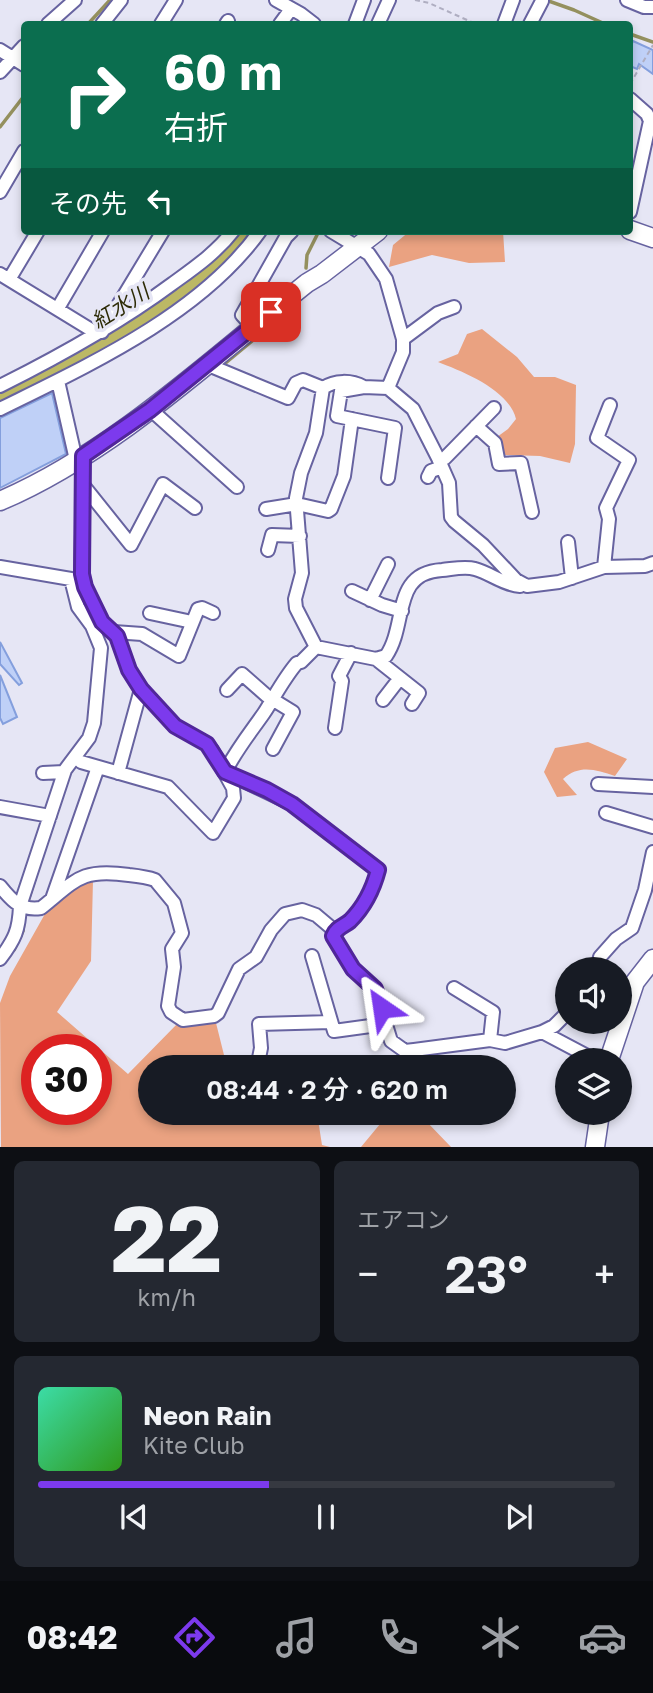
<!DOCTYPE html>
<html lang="ja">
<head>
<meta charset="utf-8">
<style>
  body { margin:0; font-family:"Golos Text","Noto Sans JP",sans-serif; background:#242831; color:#f1f3f6; height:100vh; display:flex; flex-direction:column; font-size:26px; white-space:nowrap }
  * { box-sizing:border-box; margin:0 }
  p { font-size:23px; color:#9ea1a6 }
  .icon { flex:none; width:38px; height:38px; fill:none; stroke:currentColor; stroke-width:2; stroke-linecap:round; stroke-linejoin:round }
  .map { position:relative; height:1147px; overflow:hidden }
  .details { display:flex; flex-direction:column; gap:14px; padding:14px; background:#0d0f14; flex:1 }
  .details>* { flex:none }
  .hud { position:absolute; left:21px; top:21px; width:612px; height:214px; border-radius:7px; box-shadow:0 4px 10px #0003; background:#0b6e4f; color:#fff; overflow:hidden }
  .tools { position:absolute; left:555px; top:957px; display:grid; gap:14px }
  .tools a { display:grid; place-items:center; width:77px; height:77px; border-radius:50%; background:#171b24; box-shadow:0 4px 10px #0003; font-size:35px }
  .speed { position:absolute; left:21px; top:1034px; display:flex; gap:14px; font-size:35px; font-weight:700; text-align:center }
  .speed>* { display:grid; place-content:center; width:91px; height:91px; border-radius:50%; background:#171b24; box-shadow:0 4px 10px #0003; line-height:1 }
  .speed .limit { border:10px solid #d22; background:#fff; color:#111 }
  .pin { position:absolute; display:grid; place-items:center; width:60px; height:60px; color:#fff; margin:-30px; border-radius:14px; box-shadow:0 4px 10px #0006 }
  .me { position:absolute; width:77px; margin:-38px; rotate:328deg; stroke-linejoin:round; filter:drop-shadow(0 0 5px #0008) }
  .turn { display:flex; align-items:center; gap:24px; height:147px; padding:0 28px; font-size:32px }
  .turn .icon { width:91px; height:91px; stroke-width:2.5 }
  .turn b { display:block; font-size:49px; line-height:60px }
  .then { display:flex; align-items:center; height:66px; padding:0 28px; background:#0003; gap:14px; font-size:26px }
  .big { font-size:52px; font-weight:600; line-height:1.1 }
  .details .tile { flex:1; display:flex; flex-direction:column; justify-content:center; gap:10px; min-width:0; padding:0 24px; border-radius:10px; background:#242831 }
  .details .dial { align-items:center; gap:0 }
  .dial b { font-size:91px; line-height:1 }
  .song { display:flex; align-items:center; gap:21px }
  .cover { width:84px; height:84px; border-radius:10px; background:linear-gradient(135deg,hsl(160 70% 55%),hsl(110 70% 35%)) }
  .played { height:7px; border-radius:4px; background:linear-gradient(90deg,#7c3aed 40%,#363941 40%) }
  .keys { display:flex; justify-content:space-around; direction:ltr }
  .heat { display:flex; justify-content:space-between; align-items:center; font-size:38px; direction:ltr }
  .details .tiles { flex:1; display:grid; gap:14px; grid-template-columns:1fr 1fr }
  .tile:last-child { grid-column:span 2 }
  .trip { position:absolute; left:138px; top:1055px; width:378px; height:70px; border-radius:35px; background:#171b24; box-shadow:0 4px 10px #0003; font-weight:600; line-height:70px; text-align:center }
  .tabs { display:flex; height:112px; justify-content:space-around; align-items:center; background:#090b0e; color:#9ea1a6 }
  .tabs .icon { width:49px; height:49px }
  .tabs .active { color:#7c3aed }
  .tabs b { font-size:32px; color:#f1f3f6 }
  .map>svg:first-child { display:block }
</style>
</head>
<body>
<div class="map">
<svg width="653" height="1147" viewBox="0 0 653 1147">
  <rect width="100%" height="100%" fill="#e6e6f5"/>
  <path fill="#eaa281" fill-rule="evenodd" d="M410,231h93l2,31 -36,1 -37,-8 -43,12 4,-22z
    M482,329l35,28 17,20h21l21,8 -1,59 -5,19 -30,-7 -35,-1 -8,-18 11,-8 8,-10c-7,-29 -52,-47 -78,-57l20,-8 9,-20z
    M588,742l39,17 -12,17c-19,-6 -35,-12 -52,3l14,16 -20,2 -13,-25 11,-24z
    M93,880l-2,81 -34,51 71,62 51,-52 36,-3 12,48 -77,1v45h167l5,32 8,2h-329l-1,-144 10,-27 40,-71 25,-21zM37,1050h59v60h-59z
    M385,1118l41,3 25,26h-90z"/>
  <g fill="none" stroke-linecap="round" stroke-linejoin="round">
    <path stroke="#94905e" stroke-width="3.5" d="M546,0l28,10 31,14
      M88,24l22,-24
      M630,34l23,8
      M0,127l24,-31
      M306,268l1,-13 10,-20
      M222,366l71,-59
      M75,572l2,-99
      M27,904l8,-25
      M14,950l9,-19 1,-10"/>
    <path stroke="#bcb865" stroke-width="19" d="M0,399l93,-46 45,-28 76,-56 23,-21 11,-17"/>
  </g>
  <path fill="#bfd0f7" stroke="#849fdd" stroke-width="2" d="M633,41l20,9v24l-14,-10 -2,5 -7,-3v-18z
    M52,393l14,61 -66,34v-70z
    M0,642l22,41 -3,2 -19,-21z
    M0,675l17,42 -14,7 -3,-6z"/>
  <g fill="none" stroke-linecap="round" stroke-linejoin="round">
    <g stroke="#6763a0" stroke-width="16">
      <path id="street" d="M276,0l25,14 13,10
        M627,0l17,7h9
        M48,24l27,-24
        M102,24l19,-24
        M161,24l15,-24
        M226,24l2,-3
        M280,24l11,-15
        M355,24l9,-24
        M378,24l11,-24
        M504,24l9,-24
        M530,24l12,-23
        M0,50l24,15
        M0,72l24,-26
        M630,99l17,15 3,7 -20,91
        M0,192l24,-41
        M331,231l38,23 17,25 17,60v13l-15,36 25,21 25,49 11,25 2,34 3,4 29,24 33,35 11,6 32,-4 45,-15 41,-1 8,-3
        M0,274l93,57 9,1 61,-101
        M10,278l28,-47
        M58,308l45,-77
        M252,326l-10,-11 44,-78 6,-6
        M403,339l35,-26 16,-6
        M206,364l82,34 8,-15 7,-3 20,8
        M58,381l18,79
        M0,386c60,-30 118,-62 172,-102 22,-16 44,-31 61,-53
        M0,409c89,-44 201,-95 260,-178
        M150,409l87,78
        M476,426l19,17 4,21 22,-1 11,49
        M439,460l6,-2 49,-50
        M428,477l3,-6 11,-4
        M388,478l7,-50 -58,-12 4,-25 23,-4 24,1
        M83,485l48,60 32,-61 32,24
        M266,509l31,-5 31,7 3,-2 13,-33 8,-57
        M568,542l4,36
        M268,550l4,-15 28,1
        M0,567l71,12 7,28 14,19 9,22 -7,75 -5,15 -24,32 -45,136c-1,24 -5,33 -20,53
        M604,567l5,-48 -3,-11 23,-48 -32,-22 13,-33
        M352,591l30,14 20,6
        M370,600l18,-36
        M150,613l42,9
        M114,632l28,2 37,22 19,-47 4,-1 11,5
        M316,647l-15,15 -4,1c-13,15 -22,33 -33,50 -14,20 -28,37 -39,59l67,32 86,66c-5,19 -14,37 -28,51 -6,5 -14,7 -17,15l20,33 22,20 16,52 14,10 9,-1 76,-10 15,3 37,-11 53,28
        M316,647l-20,-39 -1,-9 7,-26 -6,-75 5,-25 15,-40 7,-45c12,-8 28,-8 41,-1
        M316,647l60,12 10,-3c22,-32 5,-83 56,-86 11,-1 23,-4 33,-1 15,4 29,16 45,17
        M376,659l43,34 -7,11
        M227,690l15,-16 25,22 26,16 -20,37
        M383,700l17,-22
        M335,728l7,-47 -3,-5 12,-23
        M81,762l87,25 45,46 21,-35 -1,-10 -21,-38 -5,-6 -32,-18 -34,-37 -12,-19 -12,-34 -15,-14 -13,-23 -7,-25 1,-118
        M43,773l21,-1
        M118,773l23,-84
        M598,784l55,3
        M0,807l50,9
        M606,813l47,14
        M0,886c12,15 21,25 41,22 35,-28 40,-40 88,-33 9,1 18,2 26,5l19,23 8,30 -10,16 2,18 -6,39 3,6 12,8 31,-4 4,-3 21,-44 17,-12 15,-27 14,-16 17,-4 14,5 19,16
        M52,899l46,-132
        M312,956l22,75 51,-7
        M597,970l3,-13 16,-18 16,-11 13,-38 8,-38
        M454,988l39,24 -3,28
        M542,1032l12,-6 13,-13
        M257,1068l4,-20 -2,-24 72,-2"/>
    </g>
    <g stroke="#6763a0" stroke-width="21">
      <path id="secondary" d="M630,230l23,8
        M0,501c111,-47 213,-143 307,-218l15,-9 56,-43
        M609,1060l26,-78 18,-23
        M595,1147l5,-34"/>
    </g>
    <path stroke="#afaec1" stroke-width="2" stroke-dasharray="5 3.5" stroke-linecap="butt" d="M415,0l14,3 47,21
      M630,84l23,-39"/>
    <use href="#street" stroke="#fff" stroke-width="12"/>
    <use href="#secondary" stroke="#fff" stroke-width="18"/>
  </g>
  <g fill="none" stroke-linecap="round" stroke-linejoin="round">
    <g stroke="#51269a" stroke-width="18">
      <path id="route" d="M271,312l-121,98 -67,46 -1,118 3,13 17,35 15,14 12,34 12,19 34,37 32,18 18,28 42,18 25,14 86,66c-5,19 -14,37 -28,51 -6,5 -14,7 -17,15l20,33 22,20 7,19"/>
    </g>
    <use href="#route" stroke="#7c3aed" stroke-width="12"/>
  </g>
  <g text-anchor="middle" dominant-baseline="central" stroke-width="7" stroke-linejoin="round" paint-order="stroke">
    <g font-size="21" font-style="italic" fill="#2d2b06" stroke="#e6e6f5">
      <text transform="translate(120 306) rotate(-32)">紅水川</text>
    </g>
  </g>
</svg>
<div class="tools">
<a><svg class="icon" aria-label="sound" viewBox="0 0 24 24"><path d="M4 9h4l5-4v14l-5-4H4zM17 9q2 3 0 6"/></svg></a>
<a><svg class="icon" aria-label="layers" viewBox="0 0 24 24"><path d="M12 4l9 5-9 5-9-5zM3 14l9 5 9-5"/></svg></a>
</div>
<div class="speed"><div class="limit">30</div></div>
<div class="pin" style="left:271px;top:312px;background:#d93025"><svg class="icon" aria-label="arrive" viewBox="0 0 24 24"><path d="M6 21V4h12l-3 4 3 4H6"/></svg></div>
<svg class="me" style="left:382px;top:1008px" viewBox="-20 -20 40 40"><path d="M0-17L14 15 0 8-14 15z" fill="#7c3aed" stroke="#fff" stroke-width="4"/></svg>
<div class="trip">08:44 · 2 分 · 620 m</div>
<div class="hud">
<div class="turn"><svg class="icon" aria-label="right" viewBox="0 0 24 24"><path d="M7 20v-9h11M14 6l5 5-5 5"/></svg><div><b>60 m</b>右折</div></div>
<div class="then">その先<svg class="icon" aria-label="left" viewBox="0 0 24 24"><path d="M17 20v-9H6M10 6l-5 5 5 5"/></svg></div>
</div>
</div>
<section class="details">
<div class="tiles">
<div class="tile dial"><b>22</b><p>km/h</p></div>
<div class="tile"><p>エアコン</p>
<div class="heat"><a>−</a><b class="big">23°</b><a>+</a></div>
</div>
<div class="tile">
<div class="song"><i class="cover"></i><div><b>Neon Rain</b><p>Kite Club</p></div></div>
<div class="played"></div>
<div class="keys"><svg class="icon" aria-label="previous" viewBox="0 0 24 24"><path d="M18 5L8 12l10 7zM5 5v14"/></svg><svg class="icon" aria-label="pause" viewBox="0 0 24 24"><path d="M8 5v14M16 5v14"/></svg><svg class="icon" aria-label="next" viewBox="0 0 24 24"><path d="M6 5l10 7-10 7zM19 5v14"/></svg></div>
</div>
</div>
</section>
<nav class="tabs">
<b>08:42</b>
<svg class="icon active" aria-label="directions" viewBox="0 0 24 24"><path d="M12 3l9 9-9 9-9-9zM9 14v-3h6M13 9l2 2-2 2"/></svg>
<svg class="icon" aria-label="music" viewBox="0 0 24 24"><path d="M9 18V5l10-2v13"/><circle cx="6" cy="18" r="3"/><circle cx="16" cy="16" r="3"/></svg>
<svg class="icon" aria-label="phone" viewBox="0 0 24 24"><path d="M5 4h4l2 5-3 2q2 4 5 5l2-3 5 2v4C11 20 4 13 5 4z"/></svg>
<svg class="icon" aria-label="climate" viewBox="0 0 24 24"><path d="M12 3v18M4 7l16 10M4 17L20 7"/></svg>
<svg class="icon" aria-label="car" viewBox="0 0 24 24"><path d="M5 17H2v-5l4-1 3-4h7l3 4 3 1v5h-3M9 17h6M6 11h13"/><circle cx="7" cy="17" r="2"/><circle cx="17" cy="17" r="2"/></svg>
</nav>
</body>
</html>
